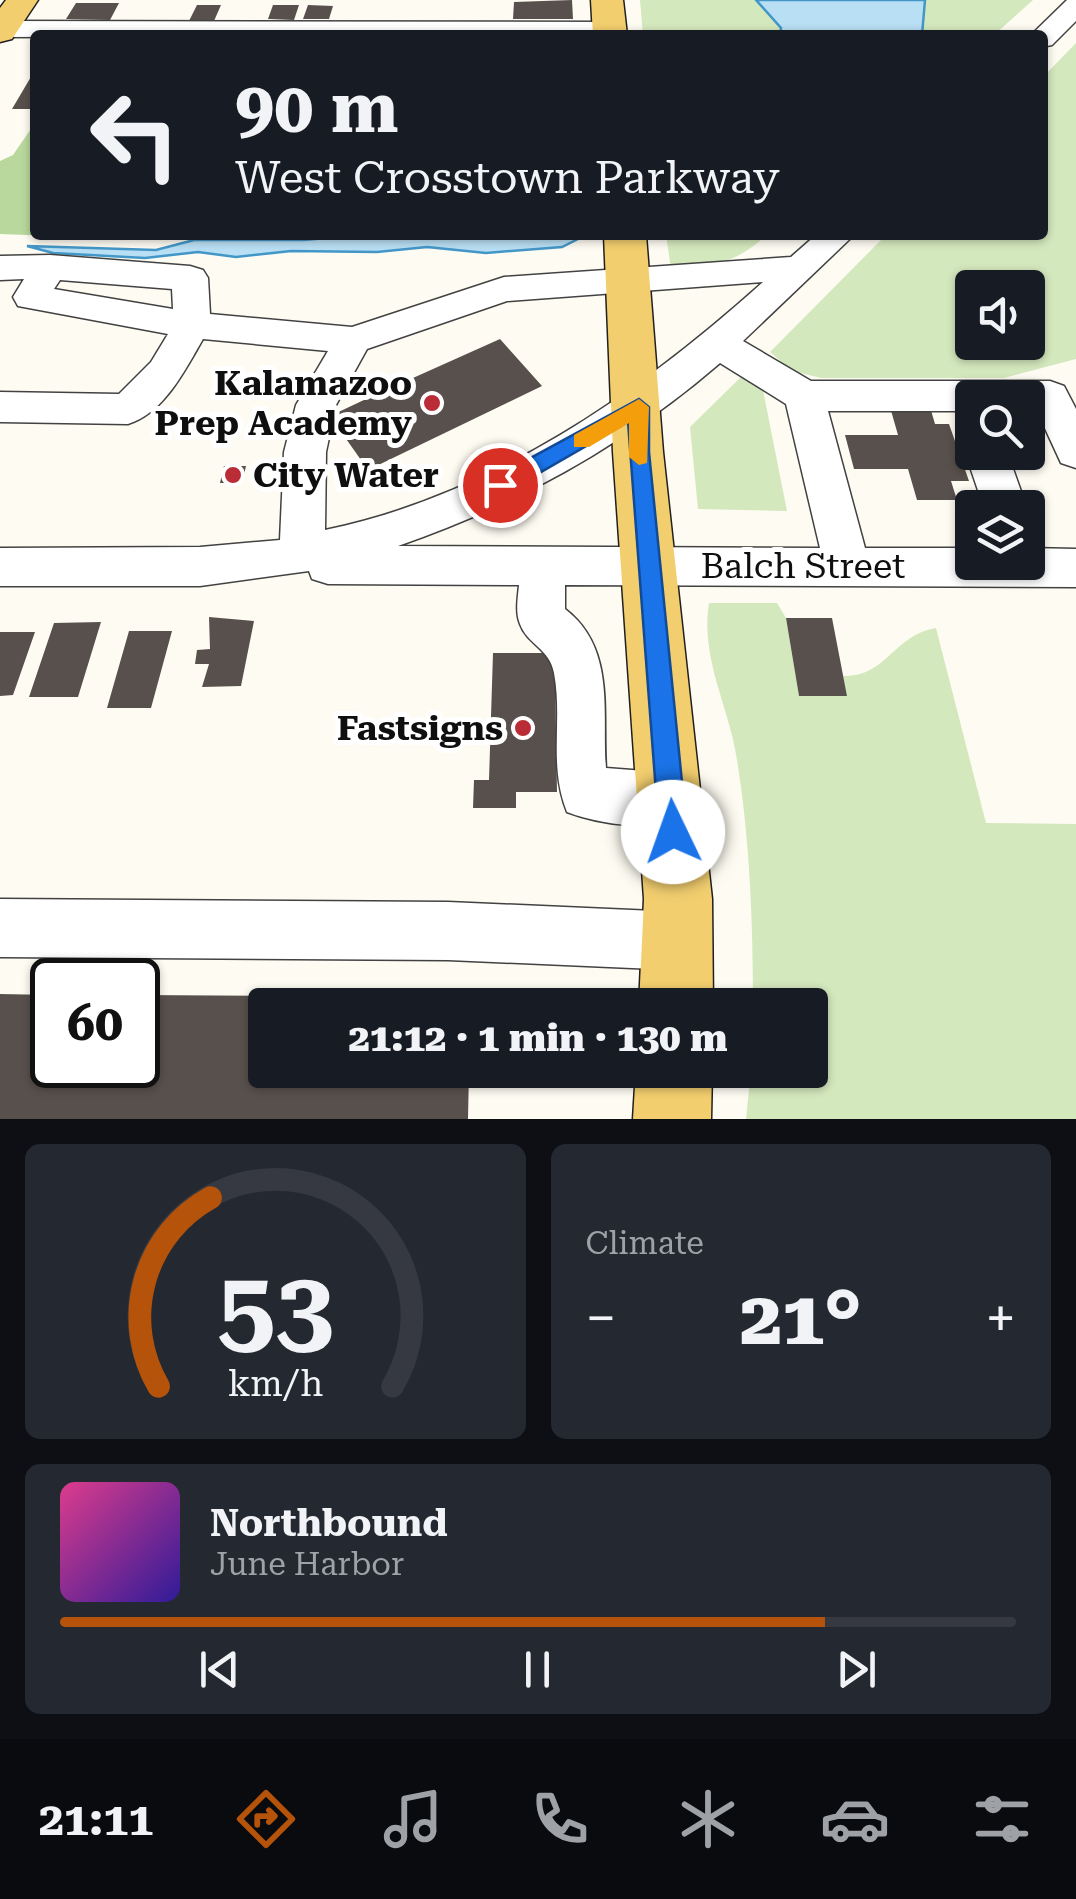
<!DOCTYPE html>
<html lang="en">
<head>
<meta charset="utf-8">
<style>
  body { margin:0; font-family:"Roboto Serif",serif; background:#242831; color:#f1f3f6; height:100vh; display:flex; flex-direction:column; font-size:38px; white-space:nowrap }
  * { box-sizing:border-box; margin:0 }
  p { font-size:32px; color:#9ea1a6 }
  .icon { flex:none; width:55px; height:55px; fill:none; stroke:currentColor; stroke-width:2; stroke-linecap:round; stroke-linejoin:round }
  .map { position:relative; height:1119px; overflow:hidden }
  .drawer { display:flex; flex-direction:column; gap:25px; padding:25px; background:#0d0f14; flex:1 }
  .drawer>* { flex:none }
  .guide { position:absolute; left:30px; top:30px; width:1018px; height:210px; border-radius:10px; box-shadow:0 2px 8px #0004; background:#171b24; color:#f1f3f6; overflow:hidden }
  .buttons { position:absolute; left:955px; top:270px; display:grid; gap:20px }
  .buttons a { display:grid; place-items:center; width:90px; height:90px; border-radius:10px; background:#171b24; box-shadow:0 2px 8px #0004; font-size:50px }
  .speed { position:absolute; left:30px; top:958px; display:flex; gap:20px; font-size:50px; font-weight:700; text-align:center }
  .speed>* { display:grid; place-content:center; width:130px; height:130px; border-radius:50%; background:#171b24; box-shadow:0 2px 8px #0004; line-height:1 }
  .speed .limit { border:5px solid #111; border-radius:15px; background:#fff; color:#111 }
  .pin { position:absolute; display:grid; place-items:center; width:85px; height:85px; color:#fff; margin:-42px; border:5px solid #fff; border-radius:50%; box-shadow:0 2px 10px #0007 }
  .me { position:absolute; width:110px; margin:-55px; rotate:357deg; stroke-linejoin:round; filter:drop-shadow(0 0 8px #0008) }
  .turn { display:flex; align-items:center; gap:35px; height:210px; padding:0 40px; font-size:45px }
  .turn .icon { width:130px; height:130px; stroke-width:2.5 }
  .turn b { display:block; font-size:70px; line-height:85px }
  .big { font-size:75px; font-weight:800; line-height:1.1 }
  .drawer .widget { flex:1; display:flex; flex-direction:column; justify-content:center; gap:15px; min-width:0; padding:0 35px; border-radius:15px; background:#242831 }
  .drawer .dial { align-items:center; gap:0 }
  .dial svg { height:260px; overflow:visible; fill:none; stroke:#363941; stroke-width:7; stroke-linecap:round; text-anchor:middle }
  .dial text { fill:#f1f3f6; stroke:none }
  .song { display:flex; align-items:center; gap:30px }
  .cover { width:120px; height:120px; border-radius:15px; background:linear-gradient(135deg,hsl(330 70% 55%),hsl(250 70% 35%)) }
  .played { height:10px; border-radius:5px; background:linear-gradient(90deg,#b45309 80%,#363941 80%) }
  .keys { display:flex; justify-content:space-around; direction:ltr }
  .heat { display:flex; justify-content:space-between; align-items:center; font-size:55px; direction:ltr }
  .drawer .tiles { flex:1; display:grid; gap:25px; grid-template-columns:1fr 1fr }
  .widget:last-child { grid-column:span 2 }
  .trip { position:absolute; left:248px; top:988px; width:580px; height:100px; border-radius:10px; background:#171b24; box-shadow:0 2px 8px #0004; font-weight:800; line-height:100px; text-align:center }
  .tabs { display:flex; height:160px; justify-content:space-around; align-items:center; background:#090b0e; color:#9ea1a6 }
  .tabs .icon { width:70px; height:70px }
  .tabs .active { color:#b45309 }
  .tabs b { font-size:45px; color:#f1f3f6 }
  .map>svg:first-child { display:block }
</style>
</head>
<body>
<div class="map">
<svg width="1076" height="1119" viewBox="0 0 1076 1119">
  <rect width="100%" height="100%" fill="#fefcf2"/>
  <path fill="#d4e8bd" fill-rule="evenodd" d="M640,0h116l26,28 -2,7h-137z
    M925,0h108l-39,35h-72z
    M1076,43v316l-72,19h-183l-29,-7 -22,-19 116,-117h156l1,-158zM972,288h56v54h-56z
    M666,235h101c-34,30 -52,30 -96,34z
    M743,375l19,10 25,126 -89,-2 -8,-82z
    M709,603h68l9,15 13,78h48l-4,-20c44,1 50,-41 93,-48l50,195 90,1v295h-330l5,-49h59v-65h-57c0,-80 -3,-166 -16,-245 -8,-54 -37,-102 -28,-157z"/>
  <path fill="#b9d89d" d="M35,123v112h128l-1,5 -162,-6v-73l13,-6z"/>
  <path fill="#b9dff4" stroke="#4397c8" stroke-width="2.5" d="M756,0h169l-3,35h-142l1,-7z
    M364,235l218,2 -20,10 -76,6 -59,-6 -50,5 -86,-1 -55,6 -38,-5 -53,6 -92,-5 -26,-7 129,4 38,-10h110z"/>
  <path fill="#58504c" d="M572,0l1,19h-60l1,-17z
    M76,3h43l-9,17 -44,-1z
    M197,5h24l-7,16h-25z
    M273,5h26l-5,15 -26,-1z
    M308,5l25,1 -4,13h-26z
    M35,70v39h-23z
    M500,339l42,47 -174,84 -38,-54 53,-25 -6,-8 21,-9 6,8z
    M890,407h40l5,17h14l20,57h-18l6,19h-40l-9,-31h-54l-9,-34h53z
    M224,466h22l-4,17h-22z
    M209,617l45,4 -13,65 -39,1 7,-23h-14l2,-14 13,-1z
    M786,618h46l15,78h-48z
    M101,622l-23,75h-49l25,-74z
    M129,631h43l-21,77h-44z
    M0,632h35l-22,63 -13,1z
    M493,653h78l-16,23 2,116h-41v16h-43l1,-28h15z
    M0,994l52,1v70h86v-70l333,2v8h-206v65h204l-1,49h-468z"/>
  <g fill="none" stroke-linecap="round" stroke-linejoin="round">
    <g stroke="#424242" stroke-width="3">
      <path id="minor" d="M1067,0h9v21l-24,24 -10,2v-12h-11z
        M0,21l609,1 14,8 -4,5 -619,2z
        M816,235h38l-111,106 68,40h239l14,5 12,23v59l-15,-5 -24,-52h-9v-13h-56v13h-144l37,137h107v14h56v-14l48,1v38l-511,-2v24c51,39 37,103 41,159l65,5 19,7 7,19 -7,19c-34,14 -89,7 -123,-6 -19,-48 -4,-91 -13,-139 -4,-24 -27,-29 -34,-49 -5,-12 -2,-27 -1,-39l-191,-1 -16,-5 -3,-8 -109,15h-200v-38l200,-1 80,-7 4,-88 12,-47 32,-54 -125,-12c-18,31 -39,74 -75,85l-128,-2v-30l119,2 32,-32 17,-28 -150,-28 -5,-9 11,-18 -24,1v-24l50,-1 140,11 13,4 5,8 2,36 142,13 152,-50 287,-20zM60,280l112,9 1,20 -119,-20zM763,282c-125,112 -269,213 -438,248l1,-78 10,-47 31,-56 140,-48zM720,363l66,41 34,144 -422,-2c119,-41 227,-101 322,-183z
        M972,440v12h35l20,56h-43l-19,-56z
        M0,899l448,3 229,10 20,9 9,20 -9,20 -20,9 -229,-10 -448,-3z"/>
    </g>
    <g stroke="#202020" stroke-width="3">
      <path id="major" d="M6,0h32l-26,39 -12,3v-34z
        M591,0h32l4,35h-34z
        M604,235h42l17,217 49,447 1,106h-74l5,-106 -31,-447z
        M636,1070h76l-1,49h-78z"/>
    </g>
    <use href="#minor" fill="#fff" fill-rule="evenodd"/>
    <use href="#major" fill="#f2ce6e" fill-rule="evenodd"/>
  </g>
  <path fill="#1a73e8" stroke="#114b97" stroke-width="2.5" d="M639,399l10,8v45l38,380 -4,10 -10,4 -10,-4 -4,-10 -31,-410 -120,69 -8,2 -11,-8 3,-6z"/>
  <path fill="#f59e0b" d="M639,399l10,8 -2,56 -8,2 -10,-8v-34l-40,24h-15v-12z"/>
  <g fill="#ba2d37" stroke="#fff" stroke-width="4">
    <circle cx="432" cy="403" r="10"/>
    <circle cx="233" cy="475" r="10"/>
    <circle cx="523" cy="728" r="10"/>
  </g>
  <g text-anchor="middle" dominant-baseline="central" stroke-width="10" stroke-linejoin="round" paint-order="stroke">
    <g font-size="35" font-weight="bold" fill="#0f0f0f" stroke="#fff" text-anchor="end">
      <text x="412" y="383">Kalamazoo<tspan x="412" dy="40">Prep Academy</tspan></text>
      <text x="253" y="475" text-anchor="start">City Water</text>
      <text x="503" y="728">Fastsigns</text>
    </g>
    <g font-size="35" fill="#0f0f0f" stroke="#fff">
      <text x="803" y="566">Balch Street</text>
    </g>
  </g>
</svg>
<div class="buttons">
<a><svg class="icon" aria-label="sound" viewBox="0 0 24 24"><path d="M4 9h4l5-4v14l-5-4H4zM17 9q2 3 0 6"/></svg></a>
<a><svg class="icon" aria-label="search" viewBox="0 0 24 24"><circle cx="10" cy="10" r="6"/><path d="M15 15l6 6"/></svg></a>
<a><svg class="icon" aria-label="layers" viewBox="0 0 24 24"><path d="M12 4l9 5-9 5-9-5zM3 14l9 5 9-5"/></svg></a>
</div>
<div class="speed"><div class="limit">60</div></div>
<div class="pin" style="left:500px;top:485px;background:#d93025"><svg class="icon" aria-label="arrive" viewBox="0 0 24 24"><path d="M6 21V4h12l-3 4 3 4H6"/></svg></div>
<svg class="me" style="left:673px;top:832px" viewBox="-20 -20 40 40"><circle r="19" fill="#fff"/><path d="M0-13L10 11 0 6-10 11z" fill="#1a73e8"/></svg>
<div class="trip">21:12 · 1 min · 130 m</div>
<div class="guide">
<div class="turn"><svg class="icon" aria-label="left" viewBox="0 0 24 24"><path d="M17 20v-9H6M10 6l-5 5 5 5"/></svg><div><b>90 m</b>West Crosstown Parkway</div></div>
</div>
</div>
<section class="drawer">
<div class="tiles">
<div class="widget dial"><svg viewBox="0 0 100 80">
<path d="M14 69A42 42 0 1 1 86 69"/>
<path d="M14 69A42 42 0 0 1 30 11" stroke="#b45309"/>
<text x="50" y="56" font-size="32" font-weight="700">53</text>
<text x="50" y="72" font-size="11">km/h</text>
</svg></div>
<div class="widget"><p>Climate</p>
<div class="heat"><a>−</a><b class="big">21°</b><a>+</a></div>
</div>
<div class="widget">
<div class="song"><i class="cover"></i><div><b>Northbound</b><p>June Harbor</p></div></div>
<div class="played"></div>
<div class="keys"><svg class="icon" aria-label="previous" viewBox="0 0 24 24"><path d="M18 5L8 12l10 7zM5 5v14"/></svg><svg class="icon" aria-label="pause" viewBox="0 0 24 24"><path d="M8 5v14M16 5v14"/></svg><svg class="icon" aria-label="next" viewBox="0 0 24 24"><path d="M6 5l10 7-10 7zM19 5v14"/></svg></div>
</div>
</div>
</section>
<nav class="tabs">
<b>21:11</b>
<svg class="icon active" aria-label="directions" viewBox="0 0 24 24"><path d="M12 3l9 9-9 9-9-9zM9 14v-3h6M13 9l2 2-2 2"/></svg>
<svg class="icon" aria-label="music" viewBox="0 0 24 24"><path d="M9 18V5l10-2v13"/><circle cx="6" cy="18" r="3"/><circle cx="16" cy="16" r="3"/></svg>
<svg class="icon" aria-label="phone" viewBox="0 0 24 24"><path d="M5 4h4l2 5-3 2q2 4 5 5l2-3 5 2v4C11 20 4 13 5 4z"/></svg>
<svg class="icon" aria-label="climate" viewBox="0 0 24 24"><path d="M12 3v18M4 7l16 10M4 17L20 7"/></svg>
<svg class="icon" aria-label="car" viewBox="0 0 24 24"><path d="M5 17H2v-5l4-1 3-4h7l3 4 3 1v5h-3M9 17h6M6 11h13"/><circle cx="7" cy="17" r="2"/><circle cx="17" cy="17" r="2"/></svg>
<svg class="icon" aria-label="filters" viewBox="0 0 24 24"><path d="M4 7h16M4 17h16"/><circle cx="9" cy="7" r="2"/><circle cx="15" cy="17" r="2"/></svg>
</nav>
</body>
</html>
